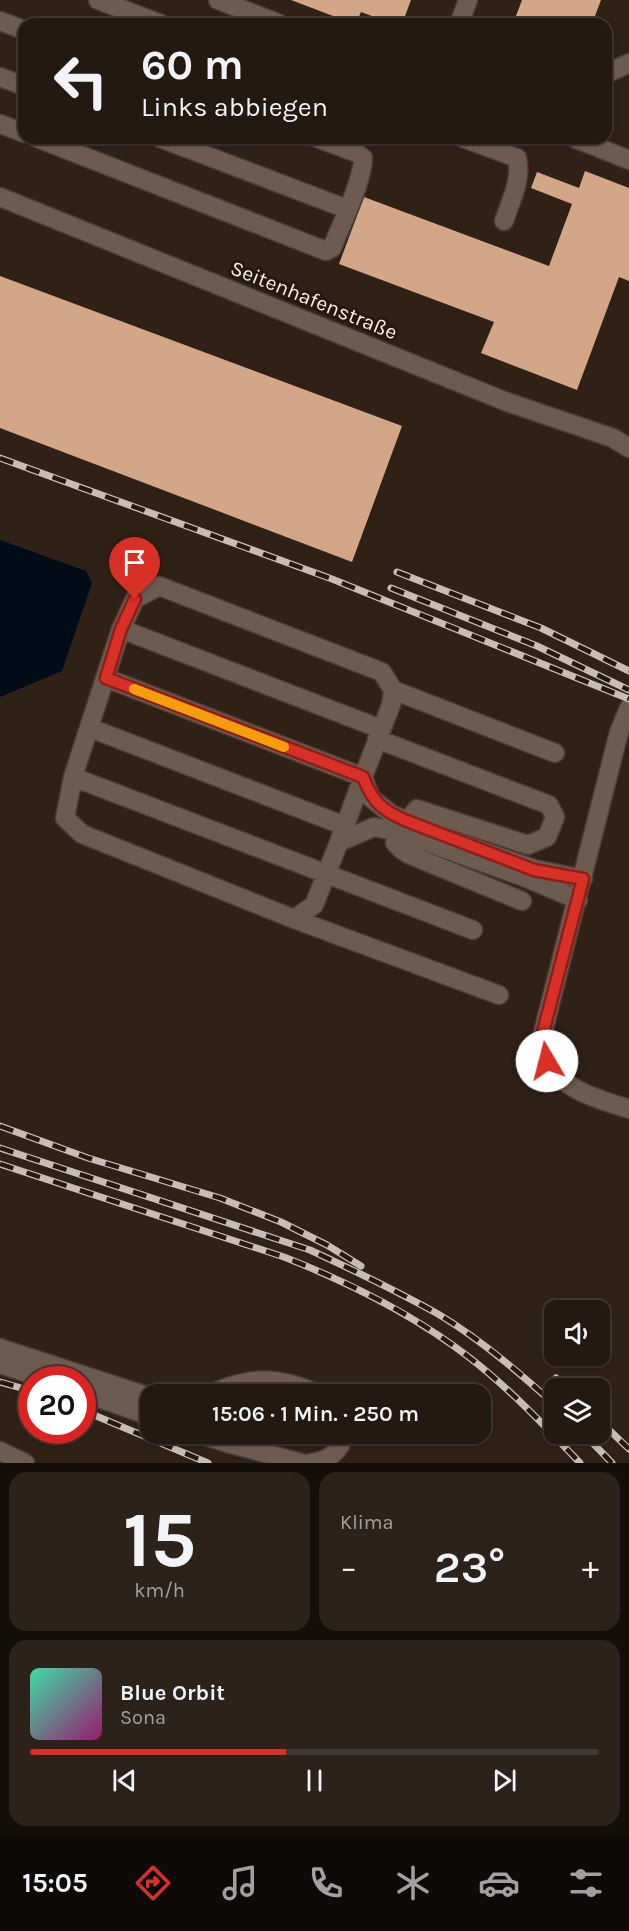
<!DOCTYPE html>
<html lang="de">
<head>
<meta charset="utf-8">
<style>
  body { margin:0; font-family:Karla,sans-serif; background:#2c221a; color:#f1f3f6; height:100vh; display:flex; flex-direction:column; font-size:22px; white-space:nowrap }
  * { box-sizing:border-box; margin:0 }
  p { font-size:20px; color:#a3a09f }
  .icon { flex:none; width:33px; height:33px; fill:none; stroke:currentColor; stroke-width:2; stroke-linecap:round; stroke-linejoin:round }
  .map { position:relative; height:1463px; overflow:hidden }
  .drawer { display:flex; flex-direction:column; gap:9px; padding:9px; background:#140e09; flex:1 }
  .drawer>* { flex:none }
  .hud { position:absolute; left:18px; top:18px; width:594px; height:126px; border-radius:18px; box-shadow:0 2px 4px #0004,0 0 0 2px #413831; background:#241911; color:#f1f3f6; overflow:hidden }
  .tools { position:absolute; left:544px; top:1300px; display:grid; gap:12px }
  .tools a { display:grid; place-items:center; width:66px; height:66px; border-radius:12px; background:#241911; box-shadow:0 2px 4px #0004,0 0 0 2px #413831; font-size:30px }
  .speed { position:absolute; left:18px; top:1366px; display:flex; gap:12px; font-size:30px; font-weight:700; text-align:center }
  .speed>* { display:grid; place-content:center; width:78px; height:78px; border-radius:50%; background:#241911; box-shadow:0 2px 4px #0004,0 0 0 2px #413831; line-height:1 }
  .speed .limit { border:9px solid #d22; background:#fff; color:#111 }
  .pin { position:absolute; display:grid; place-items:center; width:51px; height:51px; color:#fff; margin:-62px -26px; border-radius:50% 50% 50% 0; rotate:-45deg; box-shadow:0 0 6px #0007 }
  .pin .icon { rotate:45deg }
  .me { position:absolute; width:66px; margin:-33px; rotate:352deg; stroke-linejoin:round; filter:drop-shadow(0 0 4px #0008) }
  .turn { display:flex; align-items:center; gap:21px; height:126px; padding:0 24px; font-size:27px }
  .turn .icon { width:78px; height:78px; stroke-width:2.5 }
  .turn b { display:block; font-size:42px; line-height:51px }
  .big { font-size:45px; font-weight:600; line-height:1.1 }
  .drawer .widget { flex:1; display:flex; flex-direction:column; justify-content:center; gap:9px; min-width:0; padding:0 21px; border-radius:18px; background:#2c221a }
  .drawer .dial { align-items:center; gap:0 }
  .dial b { font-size:78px; line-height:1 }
  .song { display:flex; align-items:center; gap:18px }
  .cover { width:72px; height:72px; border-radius:9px; background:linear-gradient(135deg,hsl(160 70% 55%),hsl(320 70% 35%)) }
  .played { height:6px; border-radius:3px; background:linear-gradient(90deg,#d93025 45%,#413831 45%) }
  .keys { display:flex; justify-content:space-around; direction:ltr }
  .heat { display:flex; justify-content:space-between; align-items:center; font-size:33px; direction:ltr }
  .drawer .tiles { flex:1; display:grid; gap:9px; grid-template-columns:1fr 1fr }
  .widget:last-child { grid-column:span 2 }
  .trip { position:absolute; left:140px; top:1384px; width:351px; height:60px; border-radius:18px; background:#241911; box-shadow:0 2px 4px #0004,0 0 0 2px #413831; font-weight:600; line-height:60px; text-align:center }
  .tabs { display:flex; height:96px; justify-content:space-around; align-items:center; background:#0e0a07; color:#a3a09f }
  .tabs .icon { width:42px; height:42px }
  .tabs .active { color:#d93025 }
  .tabs b { font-size:27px; color:#f1f3f6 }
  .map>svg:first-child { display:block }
</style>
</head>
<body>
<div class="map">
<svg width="629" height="1463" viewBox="0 0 629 1463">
  <rect width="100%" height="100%" fill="#302117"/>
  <path fill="#000c18" d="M0,540l86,31 6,12 -30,88 -62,26z"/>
  <path fill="#d3a687" d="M291,0h120l-9,24h-9l-32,-12 -5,12h-2z
    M522,0h79l-9,24h-79z
    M585,171l44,17v93l-10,-4 -42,113 -96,-37 13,-31 -155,-58 25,-67 185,69 23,-62 -41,-16 6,-16 42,16z
    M0,276l402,150 -50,136 -352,-134z"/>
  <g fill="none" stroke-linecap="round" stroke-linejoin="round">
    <g stroke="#493c35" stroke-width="21">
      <path id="minor" d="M98,0l63,24
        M218,0l62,24
        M0,21l24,9
        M459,24l9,-24
        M606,74l23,-11
        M0,77l24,9
        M0,124l24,9
        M37,138l289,113 6,-3c9,-23 31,-68 31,-90l-6,-5 -40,-15
        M160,138l187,71
        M463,138l54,20c5,22 -6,42 -13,63
        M574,138l55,22
        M0,197l507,205 106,36 16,10
        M121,629l260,100
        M106,678l257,99 -24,65
        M393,690l162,63
        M629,708l-10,24 -78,308c2,7 4,16 7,22 17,30 51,37 81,47
        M90,728l255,98
        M377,739l172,66 6,12 -8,20 -19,8 -111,-36 -10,12
        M73,777l400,153
        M399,832l-4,11 6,6 7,5 114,47
        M578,900l-49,-21 -130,-47 -25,-5 -35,15 -25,63 -20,14 -212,-85 -17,-16 8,-41 48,-148 14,-30 24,-13 223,86 11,18 -2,15 -28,72 8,21 20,16 61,26 82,29 49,10
        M294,919l205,76
        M0,1348l150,49
        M0,1364l49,16
        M82,1392l68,24
        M207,1395c11,-4 22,-9 32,-11 27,-8 56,-1 81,11
        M200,1434l24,8 77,21
        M0,1451l25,12
        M311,1463c17,-2 30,-12 33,-29"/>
    </g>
    <use href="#minor" stroke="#6c5b50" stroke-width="18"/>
    <g stroke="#c8bdb5" stroke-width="7">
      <path id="rail" d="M0,458l332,121 297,120
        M397,572l144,56 88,43
        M391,588l146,58 92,44
        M0,1126l88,32 132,40 61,24 46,23 34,21
        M0,1148l310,102c43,20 87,41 128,64 42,25 81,58 117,91
        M0,1164l284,93c66,26 129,57 186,101 40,31 75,68 110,105
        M556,1378l11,11
        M0,1382l32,9
        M82,1410l126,53
        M600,1421l29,28
        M584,1434l28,29"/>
    </g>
    <use href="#rail" stroke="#26180e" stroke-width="4.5" stroke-dasharray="14" stroke-linecap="butt"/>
  </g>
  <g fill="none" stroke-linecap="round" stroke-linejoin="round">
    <g stroke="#8d1f18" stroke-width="15">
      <path id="route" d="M135,599l-14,30 -15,49 257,99c10,25 18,33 44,44l127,49 49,9 -42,161 6,21"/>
    </g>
    <use href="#route" stroke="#d93025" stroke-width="10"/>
    <path stroke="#f59e0b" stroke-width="10" d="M134,689l150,58"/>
  </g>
  <g text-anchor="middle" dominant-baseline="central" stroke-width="6" stroke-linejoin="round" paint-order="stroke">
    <g font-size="21" fill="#f9efe8" stroke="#26180e">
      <text transform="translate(314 300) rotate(22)">Seitenhafenstraße</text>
    </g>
  </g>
</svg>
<div class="tools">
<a><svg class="icon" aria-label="sound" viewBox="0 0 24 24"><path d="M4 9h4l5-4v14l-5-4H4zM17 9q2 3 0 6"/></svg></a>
<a><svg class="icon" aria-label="layers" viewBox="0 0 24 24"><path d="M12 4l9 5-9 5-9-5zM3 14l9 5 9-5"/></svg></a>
</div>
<div class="speed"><div class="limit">20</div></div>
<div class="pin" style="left:135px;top:599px;background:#d93025"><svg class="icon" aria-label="arrive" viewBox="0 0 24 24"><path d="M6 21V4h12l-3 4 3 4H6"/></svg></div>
<svg class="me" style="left:547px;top:1061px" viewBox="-20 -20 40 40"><circle r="19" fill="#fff"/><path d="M0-13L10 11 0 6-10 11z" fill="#d93025"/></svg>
<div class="trip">15:06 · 1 Min. · 250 m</div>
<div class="hud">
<div class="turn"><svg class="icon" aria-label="left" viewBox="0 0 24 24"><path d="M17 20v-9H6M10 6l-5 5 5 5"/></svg><div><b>60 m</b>Links abbiegen</div></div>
</div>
</div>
<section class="drawer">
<div class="tiles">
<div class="widget dial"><b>15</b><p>km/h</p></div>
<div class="widget"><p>Klima</p>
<div class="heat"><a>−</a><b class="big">23°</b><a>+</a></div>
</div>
<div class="widget">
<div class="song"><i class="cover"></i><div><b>Blue Orbit</b><p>Sona</p></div></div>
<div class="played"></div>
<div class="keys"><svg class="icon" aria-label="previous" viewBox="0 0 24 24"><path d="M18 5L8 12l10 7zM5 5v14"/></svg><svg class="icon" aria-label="pause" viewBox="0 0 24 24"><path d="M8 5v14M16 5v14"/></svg><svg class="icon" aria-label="next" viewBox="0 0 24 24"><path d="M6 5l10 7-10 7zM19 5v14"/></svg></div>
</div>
</div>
</section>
<nav class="tabs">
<b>15:05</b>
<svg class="icon active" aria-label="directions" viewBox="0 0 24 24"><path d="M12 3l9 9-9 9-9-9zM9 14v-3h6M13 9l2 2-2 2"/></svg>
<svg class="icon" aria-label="music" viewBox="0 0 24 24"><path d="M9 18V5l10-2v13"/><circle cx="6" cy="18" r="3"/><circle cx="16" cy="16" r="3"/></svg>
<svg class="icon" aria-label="phone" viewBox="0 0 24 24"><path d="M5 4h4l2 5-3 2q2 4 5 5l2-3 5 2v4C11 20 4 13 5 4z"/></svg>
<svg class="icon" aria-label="climate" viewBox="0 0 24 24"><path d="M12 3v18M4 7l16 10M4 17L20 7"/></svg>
<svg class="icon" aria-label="car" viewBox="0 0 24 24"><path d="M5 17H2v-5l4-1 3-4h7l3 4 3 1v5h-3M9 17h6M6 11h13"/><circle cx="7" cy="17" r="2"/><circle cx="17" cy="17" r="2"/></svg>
<svg class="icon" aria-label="filters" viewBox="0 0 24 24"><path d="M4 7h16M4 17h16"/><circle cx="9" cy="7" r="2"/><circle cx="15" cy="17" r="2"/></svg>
</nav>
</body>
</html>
